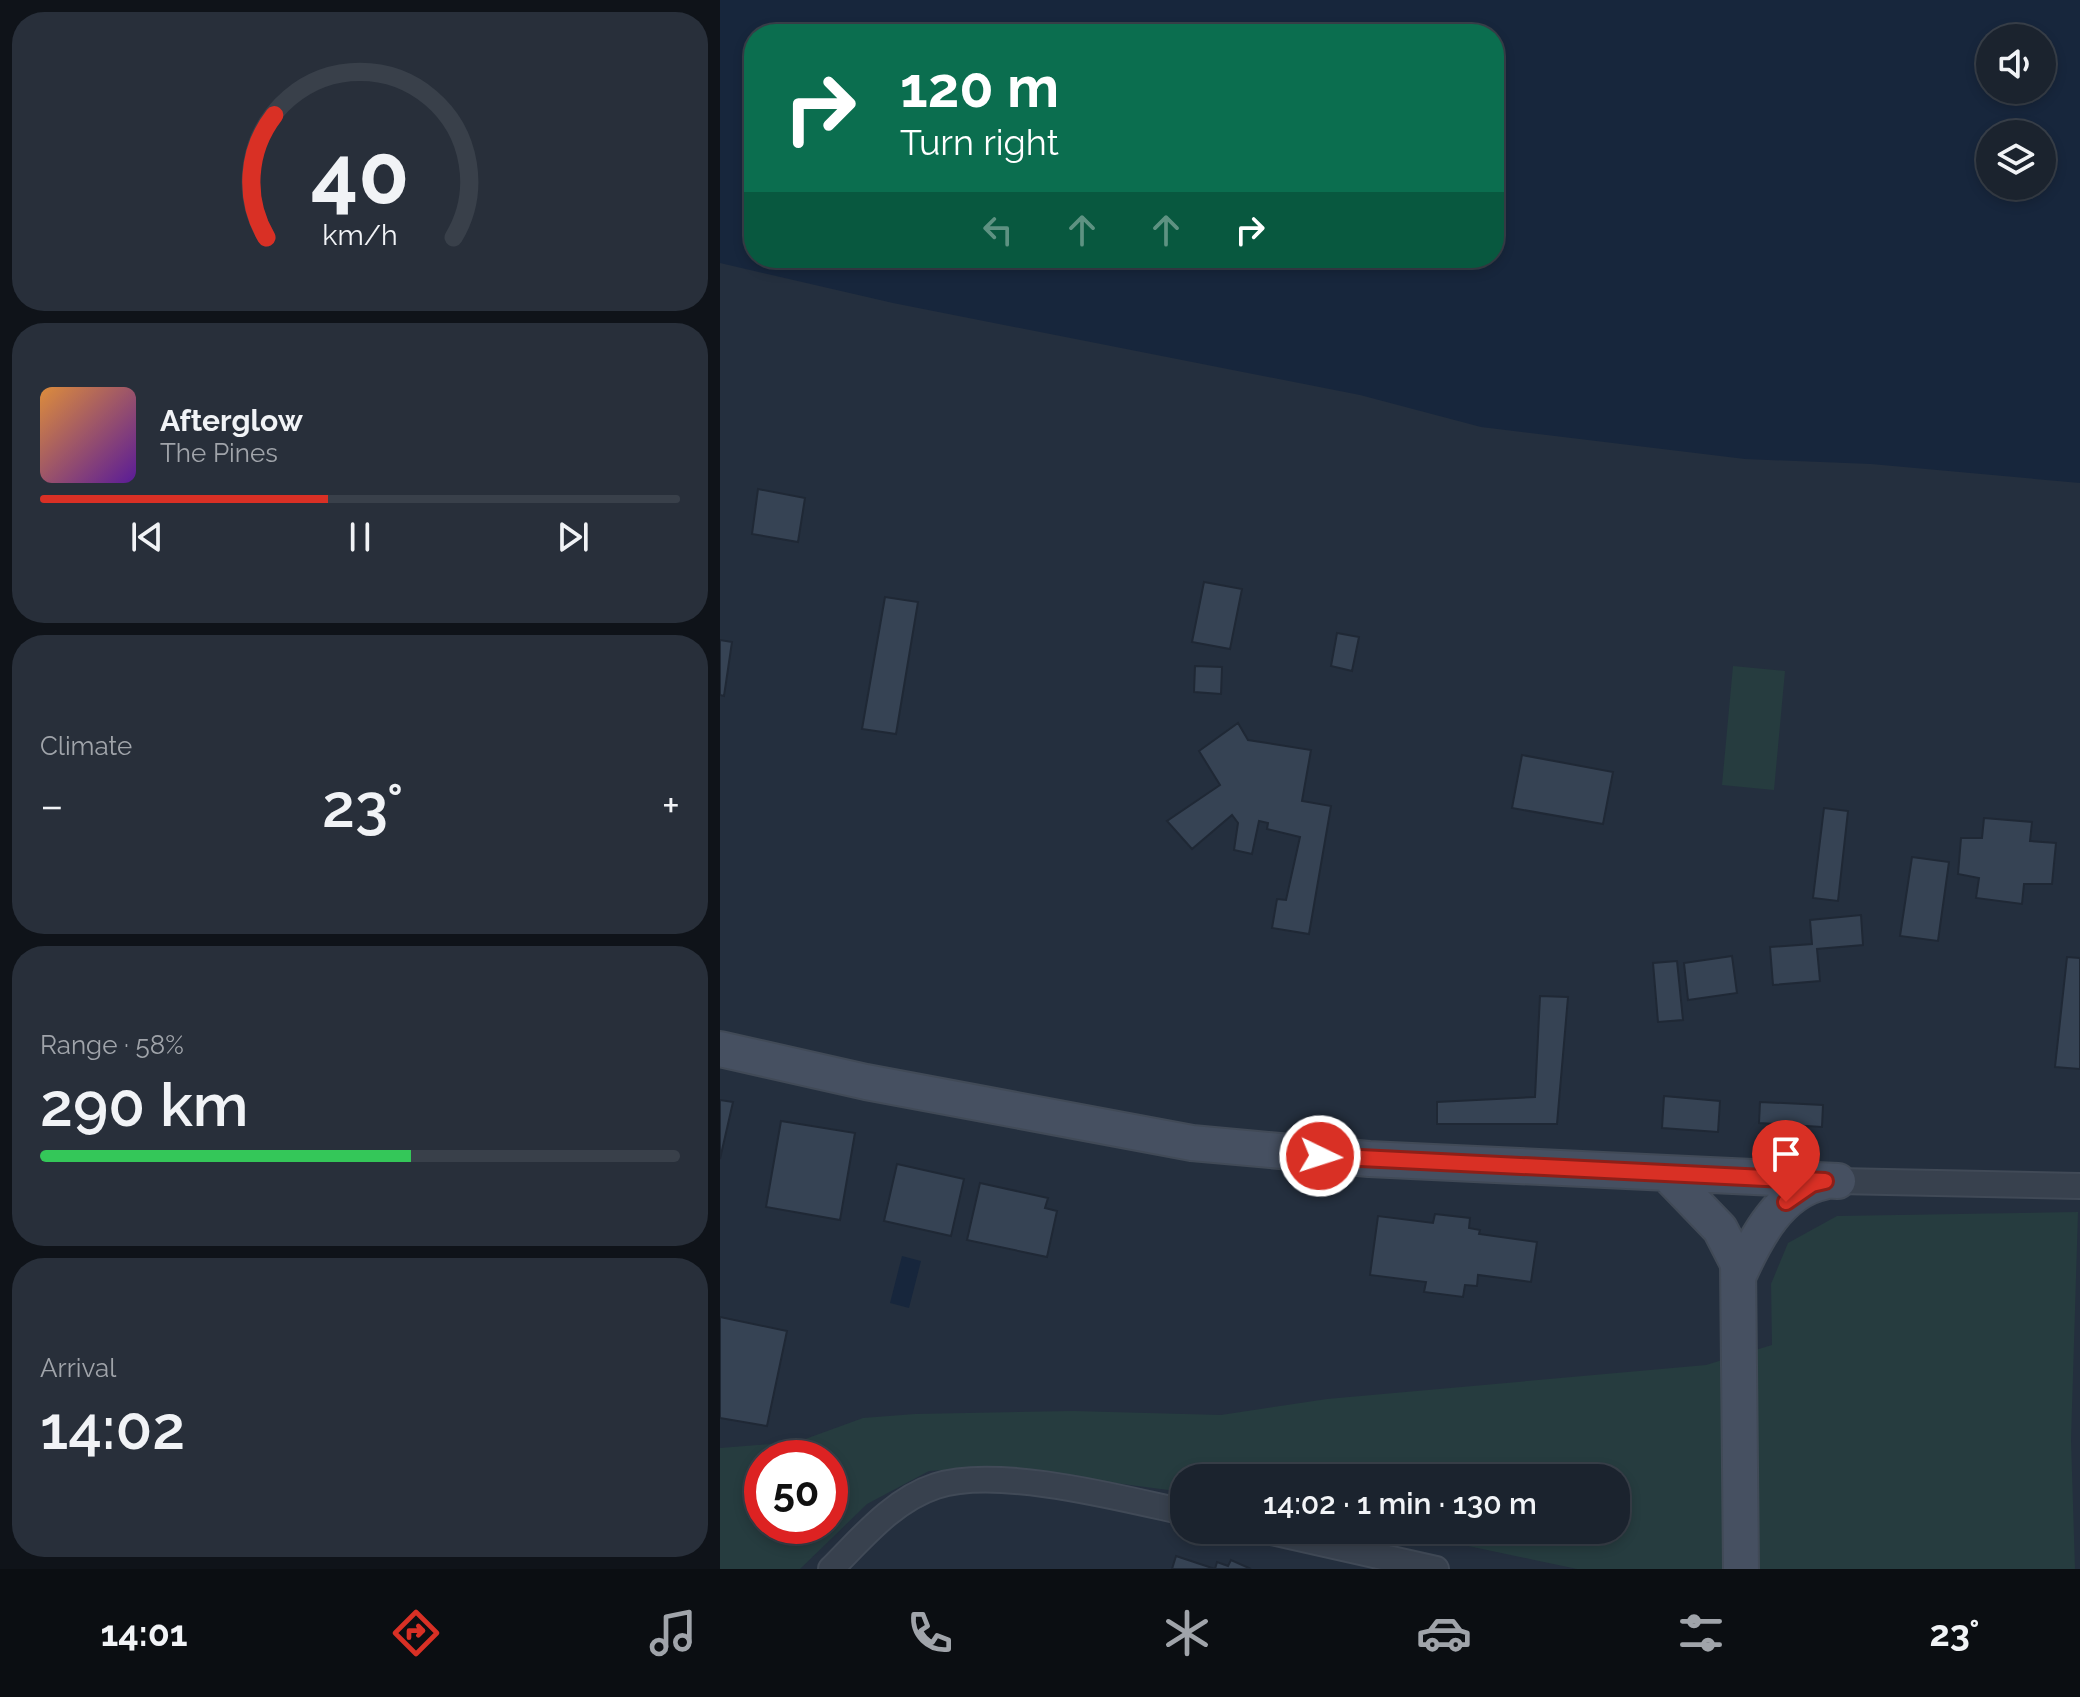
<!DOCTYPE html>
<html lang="en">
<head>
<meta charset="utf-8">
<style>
  body { margin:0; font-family:Raleway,sans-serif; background:#282f3a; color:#f1f3f6; height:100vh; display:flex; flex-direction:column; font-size:30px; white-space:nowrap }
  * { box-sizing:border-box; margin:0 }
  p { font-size:26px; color:#a0a4aa }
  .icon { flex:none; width:44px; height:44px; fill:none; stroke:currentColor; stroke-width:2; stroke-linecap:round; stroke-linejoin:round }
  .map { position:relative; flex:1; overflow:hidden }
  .details { display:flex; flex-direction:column; gap:12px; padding:12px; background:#0f1319; width:720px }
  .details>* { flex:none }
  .top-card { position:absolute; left:24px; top:24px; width:760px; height:244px; border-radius:32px; box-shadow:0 4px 12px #0003,0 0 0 2px #39404a; background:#0b6e4f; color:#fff; overflow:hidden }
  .controls { position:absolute; left:1256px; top:24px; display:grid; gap:16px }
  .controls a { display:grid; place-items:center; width:80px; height:80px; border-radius:50%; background:#1b232e; box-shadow:0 4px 12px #0003,0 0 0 2px #39404a; font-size:40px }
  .speed { position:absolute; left:24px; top:1440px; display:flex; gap:16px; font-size:40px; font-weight:700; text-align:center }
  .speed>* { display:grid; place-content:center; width:104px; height:104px; border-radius:50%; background:#1b232e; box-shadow:0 4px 12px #0003,0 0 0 2px #39404a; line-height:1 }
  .speed .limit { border:12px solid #d22; background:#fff; color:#111 }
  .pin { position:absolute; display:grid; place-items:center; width:68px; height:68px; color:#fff; margin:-82px -34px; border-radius:50% 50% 50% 0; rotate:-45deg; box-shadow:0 0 8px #0007 }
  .pin .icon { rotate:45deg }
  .me { position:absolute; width:88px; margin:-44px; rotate:94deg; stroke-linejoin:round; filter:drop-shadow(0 0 6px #0008) }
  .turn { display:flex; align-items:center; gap:28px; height:168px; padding:0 24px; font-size:36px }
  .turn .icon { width:104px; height:104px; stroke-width:2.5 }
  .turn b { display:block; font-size:56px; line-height:68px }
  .lanes { display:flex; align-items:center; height:76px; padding:0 24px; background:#0003; justify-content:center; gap:40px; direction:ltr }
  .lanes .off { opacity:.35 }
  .big { font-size:60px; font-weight:600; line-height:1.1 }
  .details .tile { flex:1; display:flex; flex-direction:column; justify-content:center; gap:12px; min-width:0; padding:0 28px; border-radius:32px; background:#282f3a }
  .details .dial { align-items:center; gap:0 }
  .dial svg { height:208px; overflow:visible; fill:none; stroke:#39404a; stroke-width:7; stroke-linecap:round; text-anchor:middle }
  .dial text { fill:#f1f3f6; stroke:none }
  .song { display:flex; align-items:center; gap:24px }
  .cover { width:96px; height:96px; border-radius:12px; background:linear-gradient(135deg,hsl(30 70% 55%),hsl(270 70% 35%)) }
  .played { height:8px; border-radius:4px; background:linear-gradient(90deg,#d93025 45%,#39404a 45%) }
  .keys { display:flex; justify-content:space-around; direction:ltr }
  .heat { display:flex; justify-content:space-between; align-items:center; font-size:44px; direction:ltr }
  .charge { height:12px; border-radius:6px; background:linear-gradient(90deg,#34c759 58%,#39404a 0) }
  .trip { position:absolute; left:450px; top:1464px; width:460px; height:80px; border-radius:32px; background:#1b232e; box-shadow:0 4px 12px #0003,0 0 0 2px #39404a; font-weight:600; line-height:80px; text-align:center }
  .dock { display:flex; height:128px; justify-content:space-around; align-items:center; background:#0b0e12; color:#a0a4aa }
  .dock .icon { width:56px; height:56px }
  .dock .current { color:#d93025 }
  .dock b { font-size:36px; color:#f1f3f6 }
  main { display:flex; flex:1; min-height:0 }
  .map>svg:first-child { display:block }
</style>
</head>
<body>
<main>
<section class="details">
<div class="tile dial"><svg viewBox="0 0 100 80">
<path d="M14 69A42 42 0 1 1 86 69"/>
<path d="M14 69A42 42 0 0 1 17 22" stroke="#d93025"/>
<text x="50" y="56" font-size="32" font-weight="700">40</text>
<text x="50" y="72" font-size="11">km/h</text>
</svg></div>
<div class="tile">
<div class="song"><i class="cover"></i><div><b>Afterglow</b><p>The Pines</p></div></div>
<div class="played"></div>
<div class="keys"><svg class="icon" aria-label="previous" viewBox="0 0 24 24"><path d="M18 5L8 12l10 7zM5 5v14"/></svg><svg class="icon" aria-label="pause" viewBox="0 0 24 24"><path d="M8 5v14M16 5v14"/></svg><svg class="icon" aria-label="next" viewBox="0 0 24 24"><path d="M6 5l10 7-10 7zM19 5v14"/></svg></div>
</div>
<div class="tile"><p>Climate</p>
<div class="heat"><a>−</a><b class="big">23°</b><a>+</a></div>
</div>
<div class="tile"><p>Range · 58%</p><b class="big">290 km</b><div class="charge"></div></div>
<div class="tile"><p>Arrival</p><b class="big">14:02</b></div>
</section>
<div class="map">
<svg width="1360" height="1569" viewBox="0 0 1360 1569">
  <rect width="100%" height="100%" fill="#242f3e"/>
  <path fill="#263c3f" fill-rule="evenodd" d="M1013,666l52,5 -11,119 -52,-5z
    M1358,1212l-7,228 4,129h-498l-184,-39h223v-52h-432v14l-192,-25 -63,4 -62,33 -67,65h-80v-121l77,-6 66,-24 52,-4 158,-3 148,4 106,-16 379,-34 66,-20 -1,-61 17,-41 49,-27zM42,1458h68v68h-68z"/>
  <path fill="#17263c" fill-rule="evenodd" d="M0,0h1360v483l-209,-19 -126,-5 -264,-32 -121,-32 -467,-92 -173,-40zM34,34h740v224h-740zM1270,38h52v52h-52zM1270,134h52v52h-52z
    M182,1256l19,5 -12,47 -19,-5z"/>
  <path fill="#364354" stroke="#1f2835" stroke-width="2" d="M38,489l47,9 -7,44 -46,-8z
    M484,582l38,7 -12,60 -38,-7z
    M165,597l33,5 -22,132 -34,-5z
    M617,633l22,4 -7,34 -21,-5z
    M0,640l12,2 -8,54 -4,-1z
    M475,666l27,1 -1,27 -27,-2z
    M518,723l10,17 63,10 -9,51 29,5 -22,128 -37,-6 5,-29 9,1 14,-63 -33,-8 1,-6 -9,-2 -7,33 -18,-4 4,-27 -6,-8 -40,34 -25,-28 53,-36 -21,-34z
    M802,755l91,17 -10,52 -91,-16z
    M1104,808l24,3 -10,90 -25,-3z
    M1264,818l48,4 -2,19 26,2 -4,41h-28l-2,20 -46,-6 3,-20 -21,-4 3,-36h21z
    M1192,857l37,5 -11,79 -38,-5z
    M1141,915l2,30 -46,4 3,32 -47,4 -3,-38 42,-3 -2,-24z
    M1012,956l5,37 -49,7 -4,-37z
    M1347,957l13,1v111l-25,-2z
    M957,961l6,59 -25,2 -5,-59z
    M820,996l28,1 -11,127h-120v-22l98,-5z
    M944,1096l56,5 -2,31 -56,-4z
    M0,1100l13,2 -13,57z
    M1040,1102l63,3 -1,22 -63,-4z
    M61,1121l74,12 -15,87 -74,-13z
    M177,1164l67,15 -13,57 -67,-15z
    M260,1183l68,15 -3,10 12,3 -10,46 -80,-17z
    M715,1214l35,4 -1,10 11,2 -1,4 58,8 -6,40 -53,-7 -1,11 -12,-1 -2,12 -39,-5 2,-10 -56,-7 8,-59 55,7z
    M0,1317l67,14 -20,95 -47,-8z
    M456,1556l39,13 2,-7 11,4 3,-6 20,9h-79z"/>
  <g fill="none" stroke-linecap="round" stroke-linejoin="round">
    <g stroke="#414a57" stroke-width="28">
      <path id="minor" d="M1118,1181l242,5
        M543,1530l173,39
        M111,1569c31,-31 62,-69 105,-83 61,-20 185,12 248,26"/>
    </g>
    <g stroke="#414a57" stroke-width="38">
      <path id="secondary" d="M0,1049l146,33 326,61 177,16 469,22
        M949,1176l51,53 18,35 3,305
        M1019,1275c17,-38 41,-84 85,-93"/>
    </g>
    <use href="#minor" stroke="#38414e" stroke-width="24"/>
    <use href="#secondary" stroke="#465061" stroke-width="34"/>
  </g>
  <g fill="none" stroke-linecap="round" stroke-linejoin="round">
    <g stroke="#8d1f18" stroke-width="20">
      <path id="route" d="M600,1156l505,25 -13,3 -26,18"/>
    </g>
    <use href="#route" stroke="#d93025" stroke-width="14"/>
  </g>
</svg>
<div class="controls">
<a><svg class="icon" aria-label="sound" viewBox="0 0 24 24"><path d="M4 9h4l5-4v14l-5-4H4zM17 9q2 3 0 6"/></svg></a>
<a><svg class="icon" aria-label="layers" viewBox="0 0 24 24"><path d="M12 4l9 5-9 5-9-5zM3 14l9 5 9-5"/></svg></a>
</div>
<div class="speed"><div class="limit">50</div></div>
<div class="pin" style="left:1066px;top:1202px;background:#d93025"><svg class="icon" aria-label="arrive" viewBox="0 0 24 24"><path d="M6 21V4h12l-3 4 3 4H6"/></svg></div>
<svg class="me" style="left:600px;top:1156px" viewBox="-20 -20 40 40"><circle r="17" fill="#d93025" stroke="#fff" stroke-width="3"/><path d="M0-11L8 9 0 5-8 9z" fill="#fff"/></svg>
<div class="trip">14:02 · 1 min · 130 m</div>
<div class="top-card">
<div class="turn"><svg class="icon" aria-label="right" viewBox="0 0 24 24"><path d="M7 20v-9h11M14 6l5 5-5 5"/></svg><div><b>120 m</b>Turn right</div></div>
<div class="lanes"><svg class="icon off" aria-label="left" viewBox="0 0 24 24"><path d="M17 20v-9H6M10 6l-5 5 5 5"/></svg><svg class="icon off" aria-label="ahead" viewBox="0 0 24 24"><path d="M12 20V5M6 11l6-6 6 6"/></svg><svg class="icon off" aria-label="ahead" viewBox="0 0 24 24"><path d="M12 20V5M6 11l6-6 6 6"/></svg><svg class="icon" aria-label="right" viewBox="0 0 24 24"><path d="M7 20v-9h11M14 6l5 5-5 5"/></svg></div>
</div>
</div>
</main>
<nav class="dock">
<b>14:01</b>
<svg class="icon current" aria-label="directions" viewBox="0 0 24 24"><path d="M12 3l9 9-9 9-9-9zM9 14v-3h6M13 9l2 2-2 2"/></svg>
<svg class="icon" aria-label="music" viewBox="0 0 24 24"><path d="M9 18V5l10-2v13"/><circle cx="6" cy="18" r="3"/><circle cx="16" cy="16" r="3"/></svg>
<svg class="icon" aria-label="phone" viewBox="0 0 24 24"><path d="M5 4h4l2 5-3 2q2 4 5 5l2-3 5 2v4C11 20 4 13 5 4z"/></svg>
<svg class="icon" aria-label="climate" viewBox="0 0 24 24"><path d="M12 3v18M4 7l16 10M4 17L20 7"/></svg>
<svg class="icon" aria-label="car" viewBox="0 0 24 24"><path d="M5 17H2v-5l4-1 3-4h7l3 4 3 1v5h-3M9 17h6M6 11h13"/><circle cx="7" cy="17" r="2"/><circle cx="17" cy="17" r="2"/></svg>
<svg class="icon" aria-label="filters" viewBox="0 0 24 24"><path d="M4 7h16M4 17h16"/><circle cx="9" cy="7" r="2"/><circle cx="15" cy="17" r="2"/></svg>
<b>23°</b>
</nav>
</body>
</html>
